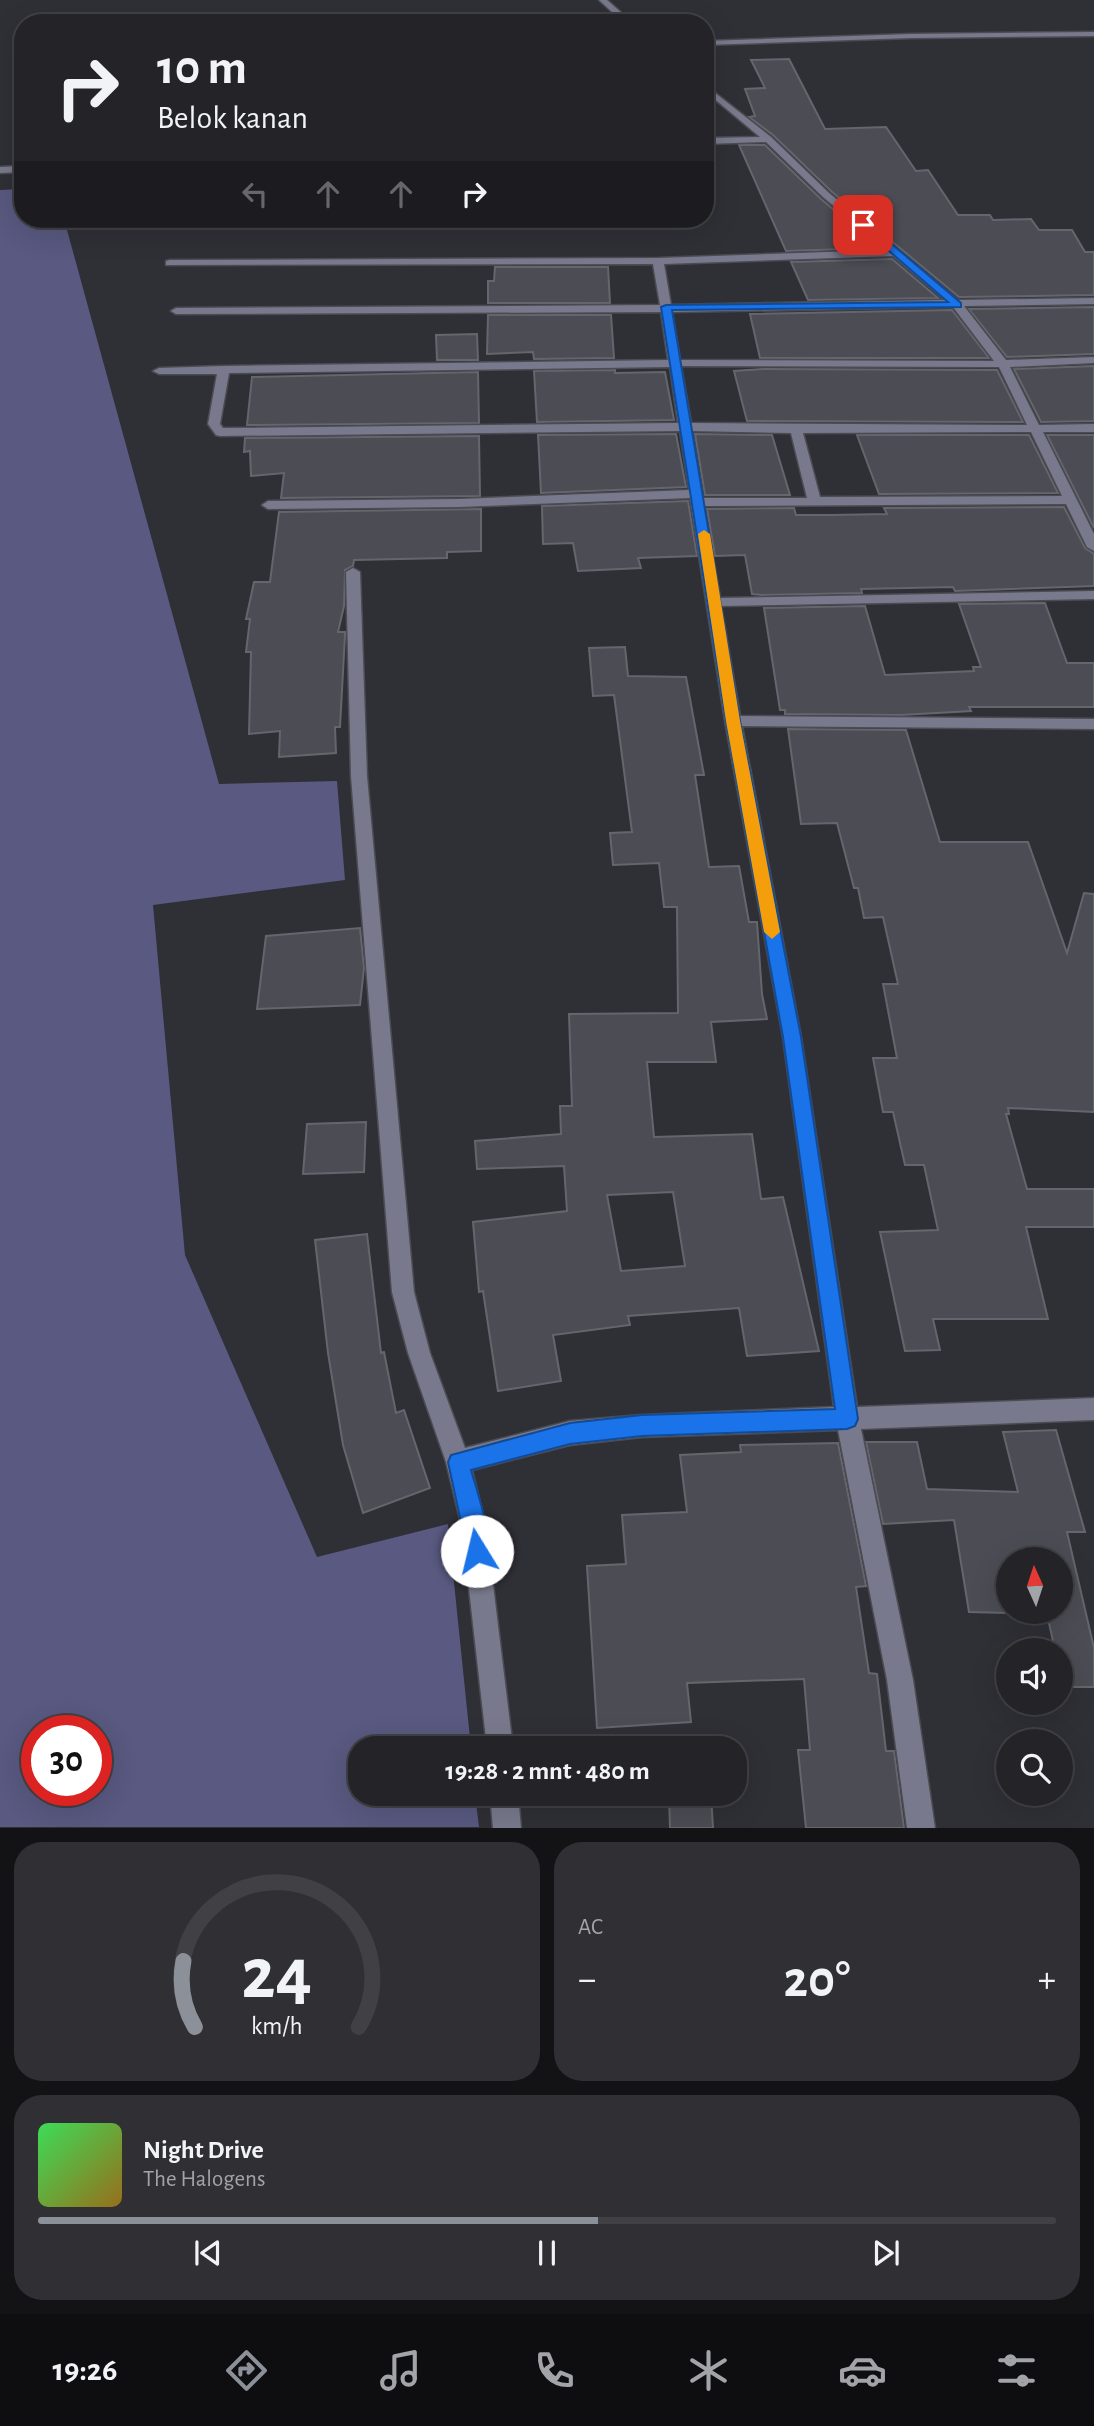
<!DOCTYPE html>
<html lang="id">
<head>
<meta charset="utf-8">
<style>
  body { margin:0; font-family:"Alegreya Sans",sans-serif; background:#2f2f34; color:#f1f3f6; height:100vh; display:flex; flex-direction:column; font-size:26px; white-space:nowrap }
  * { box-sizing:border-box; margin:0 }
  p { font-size:23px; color:#a3a4a8 }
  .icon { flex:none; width:38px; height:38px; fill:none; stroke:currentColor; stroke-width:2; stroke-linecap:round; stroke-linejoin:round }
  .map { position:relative; height:1828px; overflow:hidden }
  .side { display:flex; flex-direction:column; gap:14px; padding:14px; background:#131316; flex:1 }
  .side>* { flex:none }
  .guide { position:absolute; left:14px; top:14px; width:700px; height:214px; border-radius:28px; box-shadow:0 7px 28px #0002,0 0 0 2px #404045; background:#232328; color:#f1f3f6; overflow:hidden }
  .needle { width:46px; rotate:357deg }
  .buttons { position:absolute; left:996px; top:1547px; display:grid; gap:14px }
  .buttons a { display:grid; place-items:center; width:77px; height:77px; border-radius:50%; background:#232328; box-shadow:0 7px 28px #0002,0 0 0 2px #404045; font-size:35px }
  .speed { position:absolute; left:21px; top:1715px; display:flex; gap:14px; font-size:35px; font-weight:700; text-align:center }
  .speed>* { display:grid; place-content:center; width:91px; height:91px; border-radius:50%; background:#232328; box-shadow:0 7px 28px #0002,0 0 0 2px #404045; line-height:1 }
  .speed .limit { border:10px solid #d22; background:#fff; color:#111 }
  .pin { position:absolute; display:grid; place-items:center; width:60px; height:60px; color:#fff; margin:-30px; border-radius:14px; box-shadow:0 4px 10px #0006 }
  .me { position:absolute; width:77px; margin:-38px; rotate:351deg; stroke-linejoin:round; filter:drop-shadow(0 0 5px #0008) }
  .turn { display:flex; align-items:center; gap:24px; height:147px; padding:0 28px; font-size:32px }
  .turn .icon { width:91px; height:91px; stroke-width:2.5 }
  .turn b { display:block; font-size:49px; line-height:60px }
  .lanes { display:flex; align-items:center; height:66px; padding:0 28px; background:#0003; justify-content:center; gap:35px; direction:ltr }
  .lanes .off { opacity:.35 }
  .big { font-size:52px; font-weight:700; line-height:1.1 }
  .side .widget { flex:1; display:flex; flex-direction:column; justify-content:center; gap:10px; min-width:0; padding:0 24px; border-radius:28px; background:#2f2f34 }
  .side .dial { align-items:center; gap:0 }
  .dial svg { height:182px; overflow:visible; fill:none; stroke:#404045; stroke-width:7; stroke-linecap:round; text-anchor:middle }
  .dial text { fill:#f1f3f6; stroke:none }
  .song { display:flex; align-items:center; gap:21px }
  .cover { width:84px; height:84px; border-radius:10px; background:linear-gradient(135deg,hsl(130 70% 55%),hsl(40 70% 35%)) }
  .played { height:7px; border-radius:4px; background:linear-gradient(90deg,#8c9099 55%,#404045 55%) }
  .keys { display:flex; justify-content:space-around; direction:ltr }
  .heat { display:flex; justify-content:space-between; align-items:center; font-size:38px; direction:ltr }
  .side .tiles { flex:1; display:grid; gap:14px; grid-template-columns:1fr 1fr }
  .widget:last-child { grid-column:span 2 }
  .trip { position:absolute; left:348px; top:1736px; width:399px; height:70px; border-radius:28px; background:#232328; box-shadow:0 7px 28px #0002,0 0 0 2px #404045; font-weight:700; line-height:70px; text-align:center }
  .dock { display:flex; height:112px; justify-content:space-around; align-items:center; background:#0e0e10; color:#a3a4a8 }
  .dock .icon { width:49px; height:49px }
  .dock .on { color:#8c9099 }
  .dock b { font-size:32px; color:#f1f3f6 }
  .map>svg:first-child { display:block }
</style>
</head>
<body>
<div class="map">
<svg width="1094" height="1828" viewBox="0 0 1094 1828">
  <rect width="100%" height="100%" fill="#2f2f36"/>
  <path fill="#595981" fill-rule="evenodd" d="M23,189v30h41l155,565 118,-3 8,99 -192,25 32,350 132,302 131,-33 23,224h-111v46h115l4,33h-479v-1637zM37,1731h59v59h-59z"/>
  <path fill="#4c4c54" stroke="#65656d" stroke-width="2" fill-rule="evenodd" d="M789,59l36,70 61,-2 30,44 12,-1 30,45h32l3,5 38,-1 8,11h33l13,22h9v43l-135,2 -128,-106 -58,-56 -24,-18 6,-1 -10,-27 20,-1 -14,-28z
    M739,145h26l56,54 58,49 -93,3z
    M892,259l46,39 -130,2 -17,-38z
    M495,267h113l2,36h-122v-22h6z
    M1094,307v47l-87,3 -38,-48z
    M952,310l37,48h-229l-10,-44z
    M488,315h123l3,43 -80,1 -1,-7 -46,2z
    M477,334l1,26h-41l-1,-25z
    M1094,366v55l-53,1 -27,-53z
    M763,369l234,1 26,52 -276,-1 -13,-50z
    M615,370v3l50,-1 9,48 -137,2 -3,-51z
    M478,372l1,51 -232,2 5,-48z
    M676,434l10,53 -145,6 -3,-58z
    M695,434l77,1 18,60h-85z
    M857,435h172l29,58 -179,1z
    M1047,435h47v93z
    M479,436l1,60 -199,2 3,-25 -33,3 -1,-25 -6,1 1,-14z
    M688,501l9,55 -59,2 3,10 -63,3 -5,-28 -30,1 -1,-38z
    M1064,507l21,41 9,6v32l-139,5 -2,-4 -92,2 1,4 -100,2 -10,-1 -7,-39 -30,1 -8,-47 87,-1 2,7h36l55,-1 -3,-6z
    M481,509v42l-34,1v6l-93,2 -1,6 -8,4 -1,36 -6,26h7v3l-5,92h-5l1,26 -57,4 1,-26 -31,3 2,-82h-5l4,-33h-4l8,-37h16l9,-70z
    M1045,603l22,60h27v44h-125l2,4 -70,4 -116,-1v-4h-5l-16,-102 101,-2 20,69 89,-4 -1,-4h8l-22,-63z
    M625,647l3,29 58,1 18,98h-9l14,92 30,-1 10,56h8l5,72 5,25 -56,3 5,40h-69l7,75 98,-3 9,65 22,-2 36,154 -72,5 -8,-48 -111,8 2,9 -77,10 8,46 -63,10 -15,-100 -4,1 -6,-70 94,-11 -3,-45 -87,3 -2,-28 86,-7 -1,-28h12l-3,-92 109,-1 -1,-106h-13l-5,-44 -46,2 -3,-32 22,-1 -18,-137 -21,1 -4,-48zM673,1192l12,74 -64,5 -14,-76z
    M788,729l118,1 34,112h88l39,111 17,-60 10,1v218l-86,-4 1,6h-3l21,75h67v38h-68l22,92h-115l7,31 -35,1 -25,-119 58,-2 -14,-65h-19l-12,-53h-10l-10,-54h24l-14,-74h15l-15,-67 -19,1 -6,-30h-4l-17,-65 -36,1z
    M360,928l4,40 -4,37 -103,4 9,-73z
    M366,1122l-2,50 -61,2 4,-50z
    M367,1234l14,119 3,-1 12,61 8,-3 26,78 -67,25 -20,-68 -15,-92 -13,-113z
    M1056,1430l29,102h-18l27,116v39h-30l-4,-37h-5l-8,-36 -78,-2 -15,-92 -71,4 -17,-82h51l10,47 91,3 -15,-60zM1008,1559h52v53h-52z
    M838,1443l28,143 -10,1 13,86 8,1 9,77h8l10,77h-98l-8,-78h12l-6,-71 -117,4 4,39 -94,6 -10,-162 39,-2 -4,-49 65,-3 -7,-57 61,-3 -1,-7z
    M669,1794h42l2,34h-43z"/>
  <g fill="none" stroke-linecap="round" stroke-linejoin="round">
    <g stroke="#4b4b52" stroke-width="3">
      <path id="minor" d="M599,0h8l26,23h-9z
        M1094,32v4l-183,2 -206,7v-4l206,-7z
        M705,85l66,52 58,56 129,107 136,-2v6l-130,2 42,54 88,-3v6l-84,4 29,58 55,-1v8h-51l51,102v17l-7,-4 -21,-43 -362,2 16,92 374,-7v8l-373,7 19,110 354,3v10l-352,-3 59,311 56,370 237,-9v22l-233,9 52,251 22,148h-28l-20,-148 -49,-250 -196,7 -72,8 -98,25 14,57 27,221h-26l-25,-221 -16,-65 -38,-109 -16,-61 -41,-516 -5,-204 7,-4 7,4 7,204 47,516 16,61 35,95 105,-27 72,-6 192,-8 -51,-370 -58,-316 -35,-223 -230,9 -192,2 -6,-4 6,-4 192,-2 229,-9 -9,-59 -460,5 -4,-1 -8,-11 9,-50h-58l-6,-3 6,-3 65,-2 444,-6 -7,-48 -485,2 -5,-3 5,-3 484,-3 -7,-41 -487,1v-4l4,-1 488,-2 228,-8 -63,-53 -57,-55 -61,2v-6l55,-1 -55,-46zM893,256l52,44 -274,5 -7,-41zM953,307l41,54 -314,-1 -8,-48zM681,366l318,1 28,58 -336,-2zM670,367l8,56 -455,5 -3,-4 9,-51zM692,431l99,2 16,65h-104zM1031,432l31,64 -242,1 -17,-64z
        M23,166v6l-23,1v-6z
        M490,1794h28l3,34h-28z"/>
    </g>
    <use href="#minor" fill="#78798c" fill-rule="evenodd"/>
  </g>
  <path fill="#1a73e8" stroke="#114b97" stroke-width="2" d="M860,223h7l94,80v4l-289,3 68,411 61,316 57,382 -3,7 -8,3 -205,7 -72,8 -99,26c6,22 23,67 14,89l-8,3 -8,-3 -21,-97 3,-7 119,-32 72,-8 193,-6 -52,-372 -57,-316 -65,-414 5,-2 282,-3 -88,-76z"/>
  <path fill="#f59e0b" d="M704,530l6,4 30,187 40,211 -8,7 -8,-7 -38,-211 -28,-187z"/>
</svg>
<div class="buttons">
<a><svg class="needle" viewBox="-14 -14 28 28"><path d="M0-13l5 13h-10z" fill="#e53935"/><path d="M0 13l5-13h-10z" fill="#a3a4a8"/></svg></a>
<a><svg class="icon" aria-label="sound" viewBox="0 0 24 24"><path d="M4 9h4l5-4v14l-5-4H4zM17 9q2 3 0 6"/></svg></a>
<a><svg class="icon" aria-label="search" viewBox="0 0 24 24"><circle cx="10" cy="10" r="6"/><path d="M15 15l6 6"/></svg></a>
</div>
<div class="speed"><div class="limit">30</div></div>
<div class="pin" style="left:863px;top:225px;background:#d93025"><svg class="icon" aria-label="arrive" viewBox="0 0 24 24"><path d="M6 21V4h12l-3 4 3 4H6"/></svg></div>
<svg class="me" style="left:477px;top:1551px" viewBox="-20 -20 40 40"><circle r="19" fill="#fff"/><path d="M0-13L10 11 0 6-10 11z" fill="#1a73e8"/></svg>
<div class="trip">19:28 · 2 mnt · 480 m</div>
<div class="guide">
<div class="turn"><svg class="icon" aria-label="right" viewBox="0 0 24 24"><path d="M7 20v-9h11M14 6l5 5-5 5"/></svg><div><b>10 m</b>Belok kanan</div></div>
<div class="lanes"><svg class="icon off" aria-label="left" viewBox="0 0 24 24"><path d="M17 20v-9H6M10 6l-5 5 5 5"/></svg><svg class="icon off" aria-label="ahead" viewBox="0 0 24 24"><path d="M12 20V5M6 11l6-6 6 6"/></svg><svg class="icon off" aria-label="ahead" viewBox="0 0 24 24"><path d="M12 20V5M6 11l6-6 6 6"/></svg><svg class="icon" aria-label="right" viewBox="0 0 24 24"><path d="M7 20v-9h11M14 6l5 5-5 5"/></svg></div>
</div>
</div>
<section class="side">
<div class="tiles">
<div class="widget dial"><svg viewBox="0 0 100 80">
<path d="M14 69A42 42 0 1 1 86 69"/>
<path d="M14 69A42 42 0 0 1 9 40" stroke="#8c9099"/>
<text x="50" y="56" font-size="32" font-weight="700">24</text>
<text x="50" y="72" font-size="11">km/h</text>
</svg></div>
<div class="widget"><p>AC</p>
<div class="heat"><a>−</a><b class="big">20°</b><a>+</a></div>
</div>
<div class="widget">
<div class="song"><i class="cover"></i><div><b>Night Drive</b><p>The Halogens</p></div></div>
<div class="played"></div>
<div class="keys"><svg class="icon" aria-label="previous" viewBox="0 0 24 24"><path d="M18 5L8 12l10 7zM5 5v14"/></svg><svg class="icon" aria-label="pause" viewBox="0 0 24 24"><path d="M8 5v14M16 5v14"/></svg><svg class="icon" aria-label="next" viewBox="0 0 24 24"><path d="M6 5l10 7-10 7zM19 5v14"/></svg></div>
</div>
</div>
</section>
<nav class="dock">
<b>19:26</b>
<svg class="icon on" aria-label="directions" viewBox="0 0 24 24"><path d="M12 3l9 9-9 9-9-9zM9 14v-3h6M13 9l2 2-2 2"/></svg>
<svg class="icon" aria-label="music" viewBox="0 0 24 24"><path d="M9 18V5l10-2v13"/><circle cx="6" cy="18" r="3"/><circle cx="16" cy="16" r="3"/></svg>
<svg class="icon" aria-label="phone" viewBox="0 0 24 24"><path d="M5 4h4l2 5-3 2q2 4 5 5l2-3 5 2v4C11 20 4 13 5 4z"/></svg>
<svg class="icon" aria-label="climate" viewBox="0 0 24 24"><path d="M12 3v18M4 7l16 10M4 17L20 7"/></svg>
<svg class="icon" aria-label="car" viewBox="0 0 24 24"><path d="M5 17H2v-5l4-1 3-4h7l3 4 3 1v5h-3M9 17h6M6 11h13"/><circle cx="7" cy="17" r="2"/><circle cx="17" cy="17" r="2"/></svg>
<svg class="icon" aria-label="filters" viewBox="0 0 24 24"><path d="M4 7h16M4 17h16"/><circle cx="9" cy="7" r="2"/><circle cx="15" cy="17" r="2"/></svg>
</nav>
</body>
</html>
